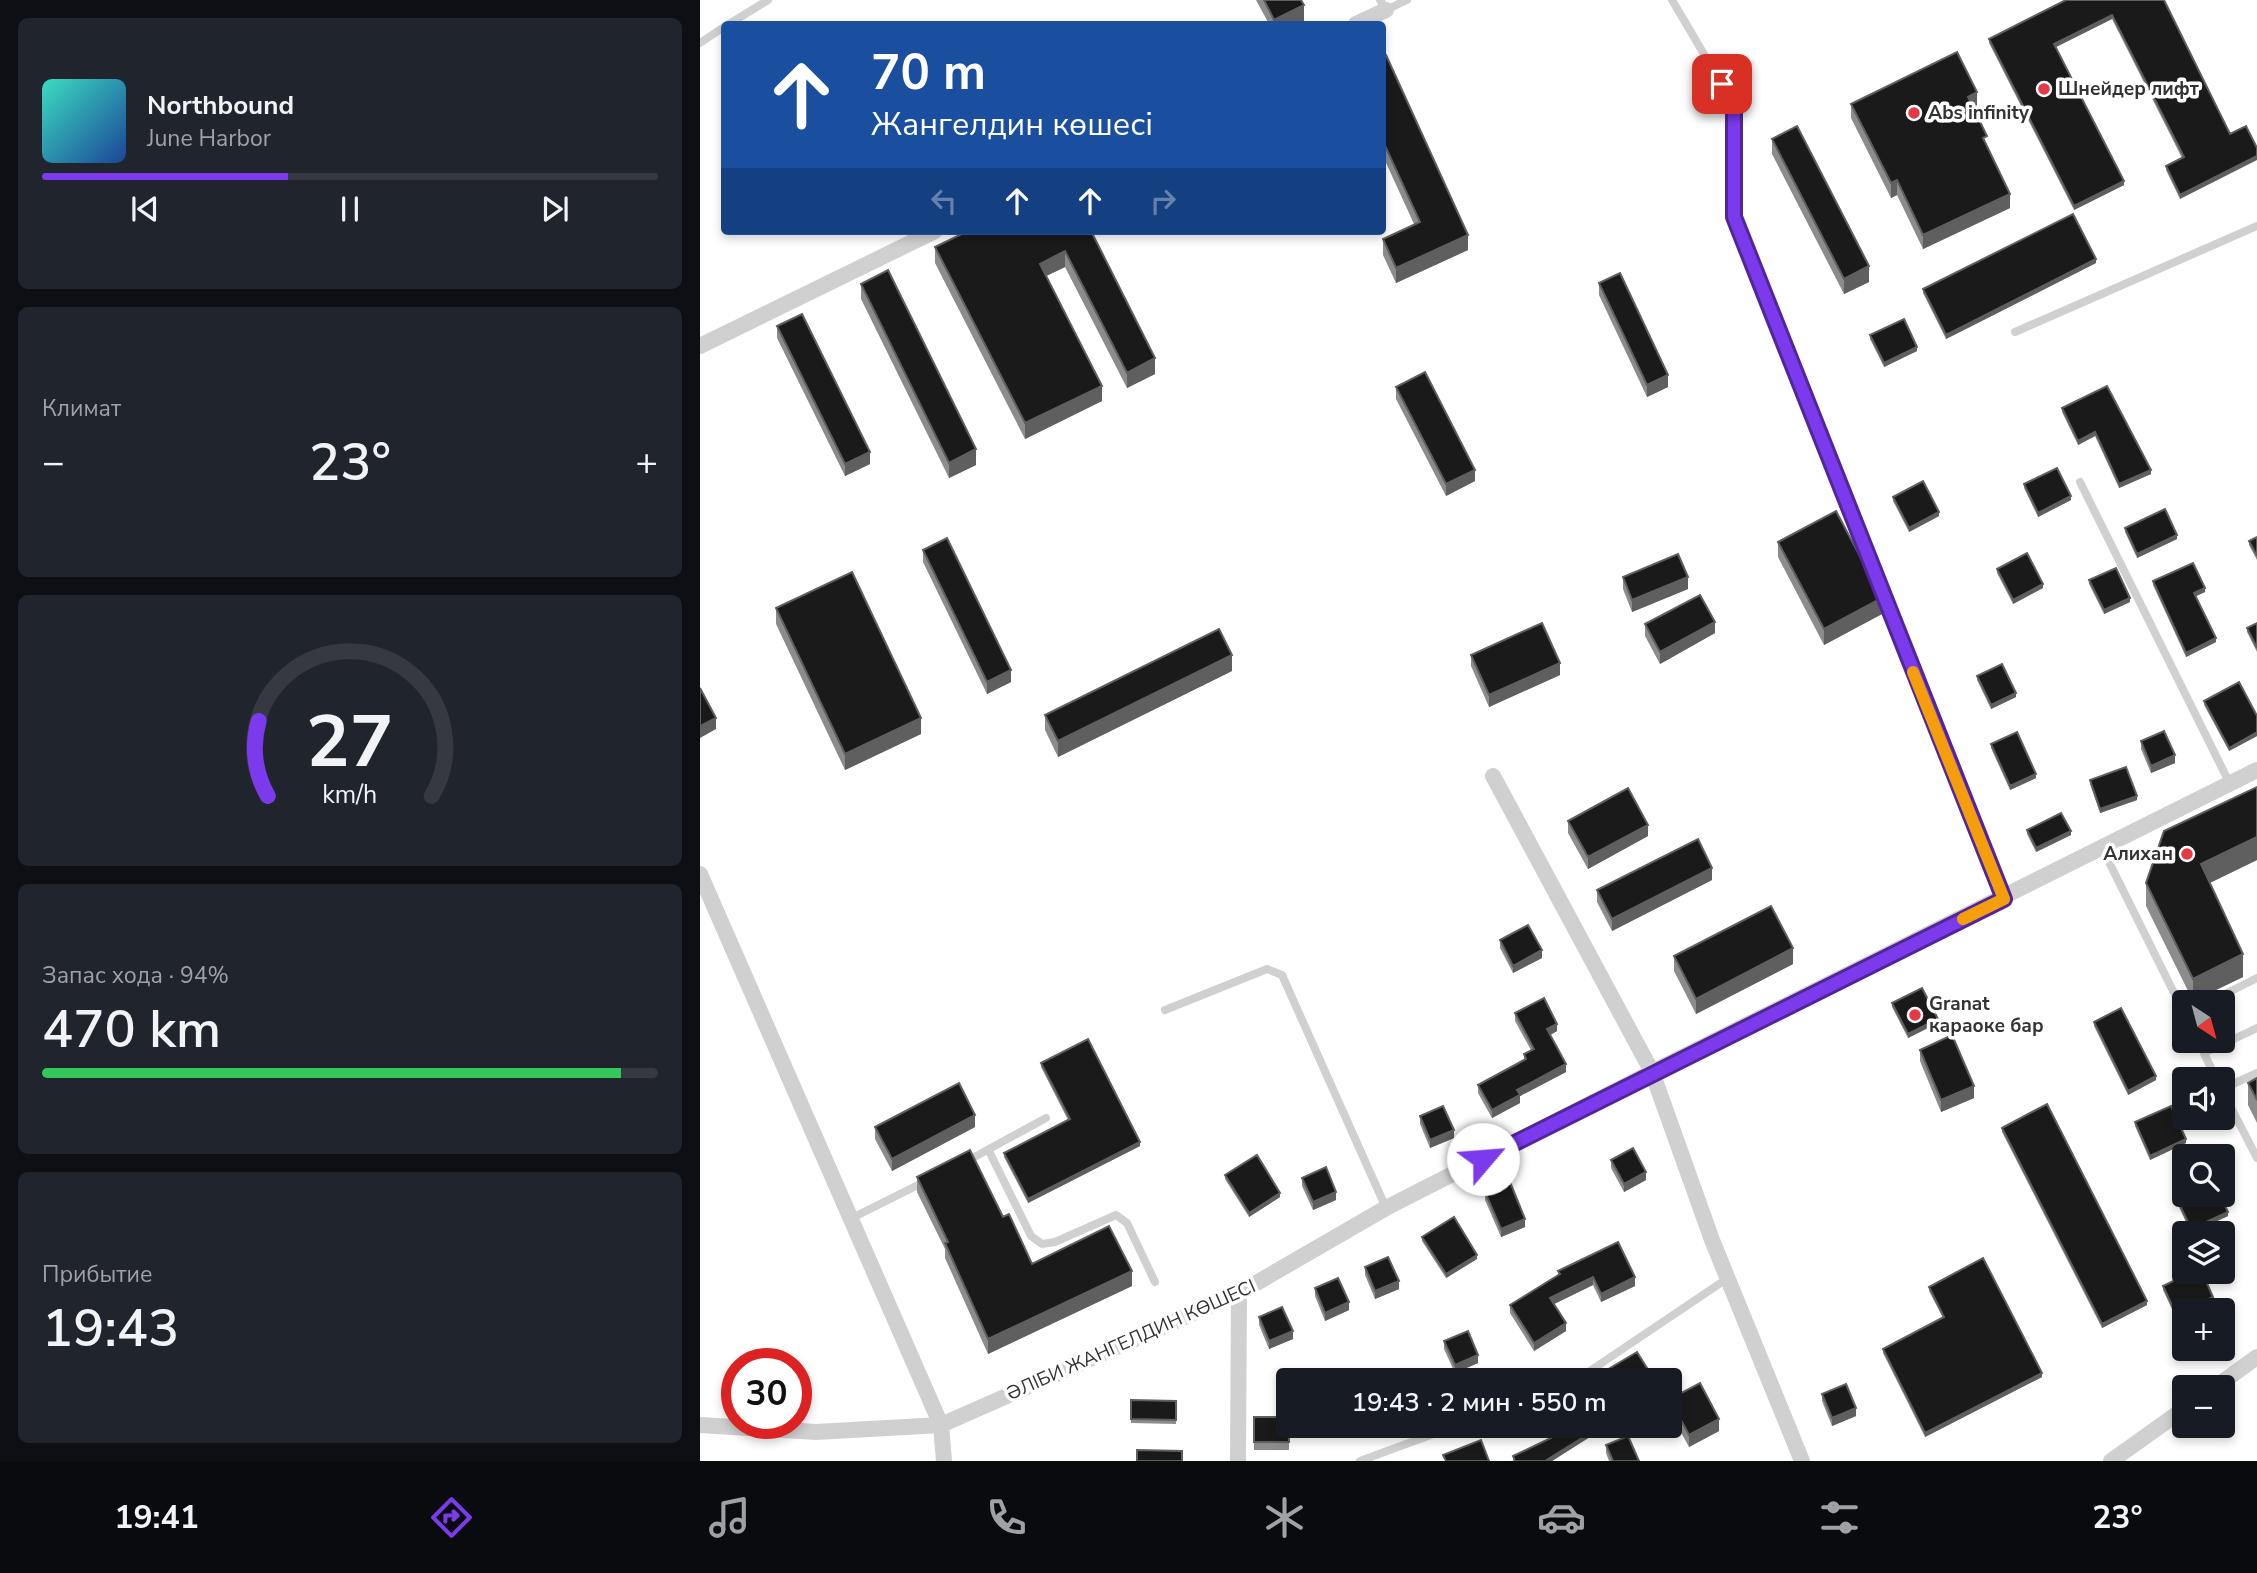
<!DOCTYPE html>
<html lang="ru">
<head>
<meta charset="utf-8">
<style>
  body { margin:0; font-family:"Nunito Sans",sans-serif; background:#20242c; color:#f1f3f6; height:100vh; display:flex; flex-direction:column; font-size:26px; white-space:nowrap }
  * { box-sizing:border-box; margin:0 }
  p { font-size:23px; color:#9ea1a6 }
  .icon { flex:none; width:38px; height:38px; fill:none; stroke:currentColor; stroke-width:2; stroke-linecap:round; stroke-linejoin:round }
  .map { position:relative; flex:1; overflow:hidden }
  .drawer { display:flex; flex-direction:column; gap:18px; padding:18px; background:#0d0f14; width:700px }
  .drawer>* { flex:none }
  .banner { position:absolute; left:21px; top:21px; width:665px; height:214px; border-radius:7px; box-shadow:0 4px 10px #0003; background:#1a4fa0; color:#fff; overflow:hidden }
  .needle { width:46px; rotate:144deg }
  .buttons { position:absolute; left:1472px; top:990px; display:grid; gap:14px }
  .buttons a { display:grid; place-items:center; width:63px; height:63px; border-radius:7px; background:#171b24; box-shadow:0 4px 10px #0003; font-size:35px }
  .speed { position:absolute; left:21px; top:1348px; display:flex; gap:14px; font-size:35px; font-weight:700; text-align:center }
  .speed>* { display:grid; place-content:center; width:91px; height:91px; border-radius:50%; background:#171b24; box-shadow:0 4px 10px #0003; line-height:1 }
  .speed .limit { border:10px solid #d22; background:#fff; color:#111 }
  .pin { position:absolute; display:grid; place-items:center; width:60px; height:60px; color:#fff; margin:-30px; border-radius:14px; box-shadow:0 4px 10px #0006 }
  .me { position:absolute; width:77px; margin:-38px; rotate:63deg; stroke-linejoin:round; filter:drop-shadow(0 0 5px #0008) }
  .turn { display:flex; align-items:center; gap:24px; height:147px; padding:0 35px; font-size:32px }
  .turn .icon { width:91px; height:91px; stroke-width:2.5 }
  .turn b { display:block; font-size:49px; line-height:60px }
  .lanes { display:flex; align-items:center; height:66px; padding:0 35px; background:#0003; justify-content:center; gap:35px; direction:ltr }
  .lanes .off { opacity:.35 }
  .big { font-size:52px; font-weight:600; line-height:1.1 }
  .drawer .widget { flex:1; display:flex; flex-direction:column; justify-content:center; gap:10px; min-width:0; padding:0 24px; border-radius:10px; background:#20242c }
  .drawer .dial { align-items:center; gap:0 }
  .dial svg { height:182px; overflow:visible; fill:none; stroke:#363941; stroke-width:7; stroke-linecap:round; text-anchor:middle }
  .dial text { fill:#f1f3f6; stroke:none }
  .song { display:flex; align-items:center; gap:21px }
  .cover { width:84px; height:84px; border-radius:10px; background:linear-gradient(135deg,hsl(170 70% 55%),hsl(220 70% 35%)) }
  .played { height:7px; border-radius:4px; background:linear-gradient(90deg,#7c3aed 40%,#363941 40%) }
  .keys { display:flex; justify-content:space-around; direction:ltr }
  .heat { display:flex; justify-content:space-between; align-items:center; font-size:38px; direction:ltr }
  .charge { height:10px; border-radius:5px; background:linear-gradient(90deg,#34c759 94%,#363941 0) }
  .trip { position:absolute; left:576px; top:1368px; width:406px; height:70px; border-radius:7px; background:#171b24; box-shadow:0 4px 10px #0003; font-weight:600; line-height:70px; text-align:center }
  .dock { display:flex; height:112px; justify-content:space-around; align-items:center; background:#090b0e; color:#9ea1a6 }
  .dock .icon { width:49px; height:49px }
  .dock .active { color:#7c3aed }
  .dock b { font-size:32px; color:#f1f3f6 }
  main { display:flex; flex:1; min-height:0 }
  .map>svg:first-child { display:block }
</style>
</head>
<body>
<main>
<section class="drawer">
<div class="widget">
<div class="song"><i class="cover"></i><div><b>Northbound</b><p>June Harbor</p></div></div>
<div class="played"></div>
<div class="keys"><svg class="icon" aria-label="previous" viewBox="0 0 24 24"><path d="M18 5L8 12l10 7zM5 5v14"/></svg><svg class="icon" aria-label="pause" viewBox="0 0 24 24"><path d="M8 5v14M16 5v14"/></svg><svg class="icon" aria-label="next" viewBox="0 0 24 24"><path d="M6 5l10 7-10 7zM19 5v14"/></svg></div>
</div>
<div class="widget"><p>Климат</p>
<div class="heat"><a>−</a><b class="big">23°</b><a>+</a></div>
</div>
<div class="widget dial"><svg viewBox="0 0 100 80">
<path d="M14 69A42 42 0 1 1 86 69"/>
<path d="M14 69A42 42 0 0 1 10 36" stroke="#7c3aed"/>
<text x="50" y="56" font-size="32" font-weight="700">27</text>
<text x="50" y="72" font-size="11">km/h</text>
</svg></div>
<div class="widget"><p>Запас хода · 94%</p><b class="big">470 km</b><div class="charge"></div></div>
<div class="widget"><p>Прибытие</p><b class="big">19:43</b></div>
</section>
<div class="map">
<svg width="1557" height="1461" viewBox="0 0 1557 1461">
  <rect width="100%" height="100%" fill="#fff"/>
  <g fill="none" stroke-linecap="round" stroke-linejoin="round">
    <path stroke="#d0d0d0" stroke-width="8" d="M680,0l6,10 21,-10
      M972,0l62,105v112l270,682
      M29,24l39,-24
      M0,43l24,-16
      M1315,332l242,-106
      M1380,482l150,302
      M1403,850l81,163
      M1507,1003l50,-25
      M465,1010l102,-41 15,6 104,233
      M1498,1041l19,39
      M1504,1053l53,-25
      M1522,1089l35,-16
      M1522,1090l35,68
      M289,1151l42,85 11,8 13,-2 61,-27 11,8 28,59
      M267,1161l79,-43
      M152,1218l72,-36
      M875,1381l153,-103
      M660,1461l95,-35"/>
    <path stroke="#d0d0d0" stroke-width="16" d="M656,24l30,-14
      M0,346l235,-115
      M793,776l159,296 60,168 90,221
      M0,874l241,551 3,36
      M1514,1388l43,-31
      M0,1425l116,7 125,-7 298,-132 147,-85 266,-136 605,-302
      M538,1461l1,-168
      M1411,1461l73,-52"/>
  </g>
  <path fill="#8c8c8c" d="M556,0h45l3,21 -8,3h-27z
    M1464,0l66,134 -50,65 -14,-29v-4l16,-8 -70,-139 -56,28 68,138 -50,25 -85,-167v-4z
    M682,56l86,194 -72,33 -13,-28v-16l31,-15 -32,-70z
    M1151,104l126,3 -4,1 37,100 -87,41 -26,-54 -6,3 -40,-80z
    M1072,139l97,143 -25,12 -72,-140z
    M391,231l64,143 -28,14 -62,-121 -19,9 56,125 -77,38 -90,-176v-16z
    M1396,263l-150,76 -23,-46v-4z
    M899,283l69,104 -21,10 -48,-102z
    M161,284l115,181 -27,13 -88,-179z
    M77,326l93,138 -25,12 -68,-138z
    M1170,335l47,16 -33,16 -14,-28z
    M696,387l79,94 -29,15 -50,-97z
    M1362,408l89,66 -32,14 -24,-52 -17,9 -16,-33z
    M1324,484l47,16 -33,17 -14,-29z
    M1193,497l46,19 -30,16 -16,-31z
    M1425,528l52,11 -40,19 -12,-26z
    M1557,537v23l-8,-15v-4z
    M1078,542l104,72 -58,31 -46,-88z
    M223,550l88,132 -24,12 -64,-132z
    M1297,569l46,19 -30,16 -16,-31z
    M923,577l65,12 -56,23 -9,-23z
    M1389,580l41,22 -26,12 -15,-30z
    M1453,581l52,11 -9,4 20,46 -30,15 -33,-72z
    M76,608l145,126 -76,36 -69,-146z
    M1557,623v29l-10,-20v-4z
    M945,624l70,9 -55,31 -15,-28z
    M771,655l89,20 -71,32 -18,-41z
    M532,671l-174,86 -13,-27v-15z
    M1277,676l39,21 -25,12 -14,-29z
    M1504,701l53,15v20l-28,15 -25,-46z
    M1441,741l34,22 -24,10 -10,-24z
    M1291,744l45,34 -26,12 -19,-42z
    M1390,780l47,20 -37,13 -10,-29z
    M1557,787v73l-47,23 33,94 -50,24 -47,-95v-23z
    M868,821l80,15 -60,33 -20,-36z
    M1327,830l44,5 -35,17 -9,-18z
    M1012,880l-100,51 -15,-29v-12z
    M800,940l42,18 -29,15 -13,-25z
    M974,956l119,8 -97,50 -22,-43z
    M1192,1003l46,20 -30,15 -16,-31z
    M815,1013l42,18 -7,4 16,37 -46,24v7l-28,15 -14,-25v-8l46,-25v-6l7,-4 -16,-29z
    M1394,1022l62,58 -28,15 -34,-69z
    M1220,1050l54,48 -33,14 -21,-51z
    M341,1063l99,83 -112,57 -24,-46v-4l64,-33 -27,-53z
    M1557,1078v45l-9,-18v-22z
    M720,1116l34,22 -24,10 -10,-24z
    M1435,1122l51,21 -36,17 -15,-34z
    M175,1127h100l-83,44 -17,-32z
    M1302,1128l145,177 -45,23 -100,-196z
    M911,1160l35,20 -22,12 -13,-24z
    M525,1175l55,22 -31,20 -24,-38z
    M217,1177l86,40 29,47 100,22 -144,68 -43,-96v-9l-28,-57z
    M602,1178l34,22 -23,10 -11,-24z
    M785,1192l40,35 -24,10 -16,-37z
    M1478,1201l50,15 -37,17 -13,-28z
    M722,1237l55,22 -31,19 -24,-37z
    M665,1267l34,22 -24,10 -10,-24z
    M858,1271l77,15 -34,16 -8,-17 -39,19 12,27 -32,20 -24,-38v-8l48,-29z
    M1463,1286l50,15 -20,10h-9l-8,7 -13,-28z
    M1229,1287l113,90 -117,60 -42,-84v-4l60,-31 -14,-27z
    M615,1288l34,22 -24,11 -10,-25z
    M559,1317l34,22 -24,10 -10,-24z
    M744,1341l34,22 -23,10 -11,-24z
    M1122,1394l34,22 -24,10 -10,-25z
    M970,1399l49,32 -30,16 -19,-35z
    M431,1400l45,1v23l-45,-1z
    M554,1417l35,9v24h-35z
    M844,1426h47l2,9 -41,26h-39v-5l37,-17z
    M906,1445l33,16h-30l-3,-8z"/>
  <path fill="#5f5f5f" d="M604,5v16l-8,3h-22v-4z
    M1412,15v4l-58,29v-4z
    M1277,92v15l-9,4v-14z
    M1557,156v4l-77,39v-4z
    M1197,180v15l-6,3v-15z
    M1424,181v4l-50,25v-4z
    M1310,194v14l-87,41v-14z
    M768,235v15l-72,33v-15z
    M365,251v16l-25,12v-15z
    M1396,259v4l-150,76v-4z
    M1169,266v16l-25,12v-15z
    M1217,347v4l-33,16v-4z
    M455,358v16l-28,14v-15z
    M968,375v12l-21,10v-12z
    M402,386v15l-77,38v-16z
    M1395,432v4l-17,9v-4z
    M276,449v16l-27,13v-15z
    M170,452v12l-25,12v-12z
    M775,470v11l-29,15v-12z
    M1451,470v4l-32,14v-4z
    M1371,496v4l-33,17v-4z
    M1239,512v4l-30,16v-4z
    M1477,535v4l-40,19v-4z
    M988,577v12l-56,23v-12z
    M1343,584v4l-30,16v-4z
    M1505,588v4l-11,5v-4z
    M1182,598v16l-58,31v-16z
    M1430,598v4l-26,12v-4z
    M1015,622v11l-55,31v-12z
    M1516,638v4l-30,15v-4z
    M532,655v16l-174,86v-16z
    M860,663v12l-71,32v-12z
    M311,670v12l-24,12v-12z
    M1316,693v4l-25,12v-4z
    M16,718v11l-16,9v-12z
    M221,718v16l-76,36v-16z
    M1557,732v4l-28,15v-3z
    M1475,755v8l-24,10v-7z
    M1336,774v4l-26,12v-4z
    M1437,796v4l-37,13v-4z
    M948,825v11l-60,33v-12z
    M1371,831v4l-35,17v-4z
    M1557,837v23l-56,27v-23z
    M1012,868v12l-100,51v-12z
    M1093,948v16l-97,50v-15z
    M842,950v8l-29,15v-7z
    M1543,954v23l-50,24v-22z
    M1238,1019v4l-30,15v-4z
    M857,1024v7l-10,6v-8z
    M866,1064v8l-46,24v7l-28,15v-8l25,-20z
    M1456,1076v4l-28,15v-4z
    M1274,1086v12l-33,14v-12z
    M275,1115v12l-83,44v-12z
    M754,1130v8l-24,10v-8z
    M1486,1139v4l-36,17v-4z
    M440,1142v4l-112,57v-4z
    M946,1172v8l-22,12v-8z
    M636,1192v8l-23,10v-8z
    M580,1193v4l-31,20v-4z
    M1528,1212v4l-37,17v-4z
    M825,1219v8l-24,10v-8z
    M777,1255v4l-31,19v-4z
    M432,1271v15l-144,68v-15z
    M893,1277v8l-43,21v-8z
    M935,1277v9l-34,16v-8z
    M699,1281v8l-24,10v-8z
    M1513,1297v4l-20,10h-9z
    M1447,1301v4l-45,23v-4z
    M649,1302v8l-24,11v-8z
    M1484,1311v4l-8,3v-4z
    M866,1323v8l-32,20v-8z
    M593,1331v8l-24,10v-8z
    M778,1355v8l-23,10v-8z
    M1342,1373v4l-117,60v-4z
    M1156,1408v8l-24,10v-8z
    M1019,1419v12l-30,16v-12z
    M644,1426h12l-12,6z
    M893,1431v4l-41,26h-7z"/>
  <path fill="#1a1a1a" stroke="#5f5f5f" stroke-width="2" d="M564,0h37l3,5 -30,15z
    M1366,0h98l66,134 16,-8 11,22v8l-77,39 -14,-29 18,-9 -72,-142 -58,29 70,137 -50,25 -85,-167z
    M1257,52l20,40 -9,5 19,39 -4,2 27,56 -87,41 -26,-55 -6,3 -40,-79z
    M686,55l82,180 -72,33 -13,-29 37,-17 -38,-83v-83z
    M1097,126l72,140 -25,13 -72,-140z
    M1373,214l23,45 -150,76 -23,-46z
    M268,231h123l64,127 -28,15 -62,-122 -25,13 62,122 -77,37 -90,-176z
    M188,270l88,179 -27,14 -88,-179z
    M920,273l48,102 -21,10 -48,-102z
    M102,314l68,138 -25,12 -68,-138z
    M1204,319l13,28 -33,16 -14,-28z
    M725,372l50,98 -29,14 -50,-97z
    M1407,386l44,84 -32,14 -24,-52 -17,9 -16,-33z
    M1357,468l14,28 -33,17 -14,-29z
    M1223,481l16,31 -30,16 -16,-31z
    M1465,509l12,26 -40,19 -12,-26z
    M1136,511l46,87 -58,31 -46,-87z
    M1557,537v19l-8,-15z
    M247,538l64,132 -24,12 -64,-132z
    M1327,553l16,31 -30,16 -16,-31z
    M978,554l10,23 -56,23 -9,-23z
    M1493,563l12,25 -11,5 22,45 -30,15 -33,-72z
    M1416,568l14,30 -26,12 -15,-30z
    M152,572l69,146 -76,36 -69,-146z
    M1000,595l15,27 -55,30 -15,-28z
    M842,623l18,40 -71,32 -18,-40z
    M1557,623v25l-10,-20z
    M519,629l13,26 -174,86 -13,-26z
    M1302,664l14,29 -25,12 -14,-29z
    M1539,682l18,34v16l-28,16 -25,-47z
    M0,688l16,30 -16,8z
    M1464,731l11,24 -24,11 -10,-25z
    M1317,732l19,42 -26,12 -19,-42z
    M1426,767l11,29 -37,13 -10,-29z
    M1557,787v50l-56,27 42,90 -50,25 -47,-96 18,-52z
    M928,788l20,37 -60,32 -20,-36z
    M1361,813l10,18 -35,17 -9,-18z
    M998,839l14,29 -100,51 -15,-29z
    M1071,906l22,42 -97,51 -22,-43z
    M828,925l14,25 -29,16 -13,-26z
    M1222,988l16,31 -30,15 -16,-31z
    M844,998l13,26 -10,5 19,35 -49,26 3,5 -28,15 -14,-25 48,-26 -2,-5 10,-5 -19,-36z
    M1421,1008l35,68 -28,15 -34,-69z
    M1252,1035l22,51 -33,14 -21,-50z
    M388,1039l52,103 -112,57 -24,-46 66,-34 -29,-56z
    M1557,1078v22l-9,-17z
    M259,1083l16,32 -83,44 -17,-32z
    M1347,1104l100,197 -45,23 -100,-196z
    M743,1106l11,24 -24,10 -10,-24z
    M1471,1106l15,33 -36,17 -15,-34z
    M933,1148l13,24 -22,12 -13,-24z
    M270,1150l33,67 6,-3 23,50 77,-38 23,45 -144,68 -43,-96 3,-1 -31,-65z
    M557,1155l23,38 -31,20 -24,-38z
    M626,1167l10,25 -23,10 -11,-24z
    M810,1182l15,37 -24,10 -16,-37z
    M1490,1195h30l8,17 -37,17 -13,-28z
    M754,1217l23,38 -31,19 -24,-37z
    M918,1242l17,35 -34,17 -8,-17 -43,21 16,25 -32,20 -24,-38 50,-31 -2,-3z
    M688,1257l11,24 -24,10 -10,-24z
    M1283,1258l59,115 -117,60 -42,-84 61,-32 -15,-30z
    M1492,1272h10l11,25 -37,17 -13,-28z
    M638,1278l11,24 -24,11 -10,-25z
    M582,1307l11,24 -24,10 -10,-24z
    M768,1331l10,24 -23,10 -11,-24z
    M937,1352l18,29h-44l-6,-10z
    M1000,1383l19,36 -30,16 -19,-36z
    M1146,1384l10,24 -24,10 -10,-24z
    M431,1400l45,1v19l-45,-1z
    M554,1417h34l1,25h-35z
    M846,1426h45l2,5 -48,30h-30l-2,-5 38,-18z
    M928,1436l11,25h-26l-7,-16z
    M781,1440l8,21h-43l-3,-6z
    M437,1450l45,1v10h-45z"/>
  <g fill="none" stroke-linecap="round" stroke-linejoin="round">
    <g stroke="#51269a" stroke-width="18">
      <path id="route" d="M783,1159l521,-260 -270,-682v-112l-12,-21"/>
    </g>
    <use href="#route" stroke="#7c3aed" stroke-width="12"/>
    <path stroke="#f59e0b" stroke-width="12" d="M1213,672l91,227 -41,20"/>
  </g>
  <g fill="#e63946" stroke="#fff" stroke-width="2.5">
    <circle cx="1344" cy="89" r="7"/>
    <circle cx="1214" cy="113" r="7"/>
    <circle cx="1487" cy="854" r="7"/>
    <circle cx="1215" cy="1015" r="7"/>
  </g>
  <g text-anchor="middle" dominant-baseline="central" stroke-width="7" stroke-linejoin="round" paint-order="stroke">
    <g font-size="19" font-weight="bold" fill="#333" stroke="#fff" text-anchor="start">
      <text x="1358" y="89">Шнейдер лифт</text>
      <text x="1228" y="113">Abs infinity</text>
      <text x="1473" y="854" text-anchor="end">Алихан</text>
      <text x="1229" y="1004">Granat<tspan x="1229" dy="22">караоке бар</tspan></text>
    </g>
    <g font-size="19" fill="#333" stroke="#fff">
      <text transform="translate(431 1340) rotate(-24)">ӘЛІБИ ЖАНГЕЛДИН КӨШЕСІ</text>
    </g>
  </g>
</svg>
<div class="buttons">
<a><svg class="needle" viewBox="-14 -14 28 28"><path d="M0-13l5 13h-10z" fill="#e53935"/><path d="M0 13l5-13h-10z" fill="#9ea1a6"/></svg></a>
<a><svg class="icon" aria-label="sound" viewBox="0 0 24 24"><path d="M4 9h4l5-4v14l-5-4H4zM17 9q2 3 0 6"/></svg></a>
<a><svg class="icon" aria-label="search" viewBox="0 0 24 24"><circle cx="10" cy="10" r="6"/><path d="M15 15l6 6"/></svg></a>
<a><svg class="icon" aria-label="layers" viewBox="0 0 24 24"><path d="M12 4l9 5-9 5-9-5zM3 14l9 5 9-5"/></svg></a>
<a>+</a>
<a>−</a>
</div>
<div class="speed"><div class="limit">30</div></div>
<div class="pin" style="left:1022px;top:84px;background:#d93025"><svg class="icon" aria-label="arrive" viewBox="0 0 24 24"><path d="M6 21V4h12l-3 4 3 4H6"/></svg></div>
<svg class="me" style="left:783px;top:1159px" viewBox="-20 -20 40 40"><circle r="19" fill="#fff"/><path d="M0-13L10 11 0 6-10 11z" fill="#7c3aed"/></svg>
<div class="trip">19:43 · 2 мин · 550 m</div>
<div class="banner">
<div class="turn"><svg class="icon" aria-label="ahead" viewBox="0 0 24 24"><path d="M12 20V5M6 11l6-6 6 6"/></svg><div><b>70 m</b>Жангелдин көшесі</div></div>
<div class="lanes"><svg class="icon off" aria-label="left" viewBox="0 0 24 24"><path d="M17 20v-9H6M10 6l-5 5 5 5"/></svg><svg class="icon" aria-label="ahead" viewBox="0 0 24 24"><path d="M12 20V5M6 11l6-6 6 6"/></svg><svg class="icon" aria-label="ahead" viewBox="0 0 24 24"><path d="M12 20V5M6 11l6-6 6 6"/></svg><svg class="icon off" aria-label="right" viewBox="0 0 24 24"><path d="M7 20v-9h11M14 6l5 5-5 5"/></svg></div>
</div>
</div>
</main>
<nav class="dock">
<b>19:41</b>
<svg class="icon active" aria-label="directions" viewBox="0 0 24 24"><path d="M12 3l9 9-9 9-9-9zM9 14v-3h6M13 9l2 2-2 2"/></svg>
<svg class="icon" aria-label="music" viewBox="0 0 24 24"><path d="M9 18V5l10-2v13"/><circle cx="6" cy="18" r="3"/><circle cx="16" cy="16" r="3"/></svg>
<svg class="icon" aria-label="phone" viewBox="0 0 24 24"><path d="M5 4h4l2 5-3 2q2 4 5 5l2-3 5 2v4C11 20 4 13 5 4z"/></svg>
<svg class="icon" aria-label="climate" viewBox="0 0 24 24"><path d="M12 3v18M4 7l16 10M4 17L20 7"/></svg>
<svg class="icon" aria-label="car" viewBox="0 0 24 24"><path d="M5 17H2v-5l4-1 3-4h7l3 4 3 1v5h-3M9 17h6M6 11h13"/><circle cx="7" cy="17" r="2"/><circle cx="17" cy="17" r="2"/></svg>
<svg class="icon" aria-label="filters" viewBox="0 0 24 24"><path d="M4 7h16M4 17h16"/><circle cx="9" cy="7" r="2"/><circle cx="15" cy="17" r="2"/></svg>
<b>23°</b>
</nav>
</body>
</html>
